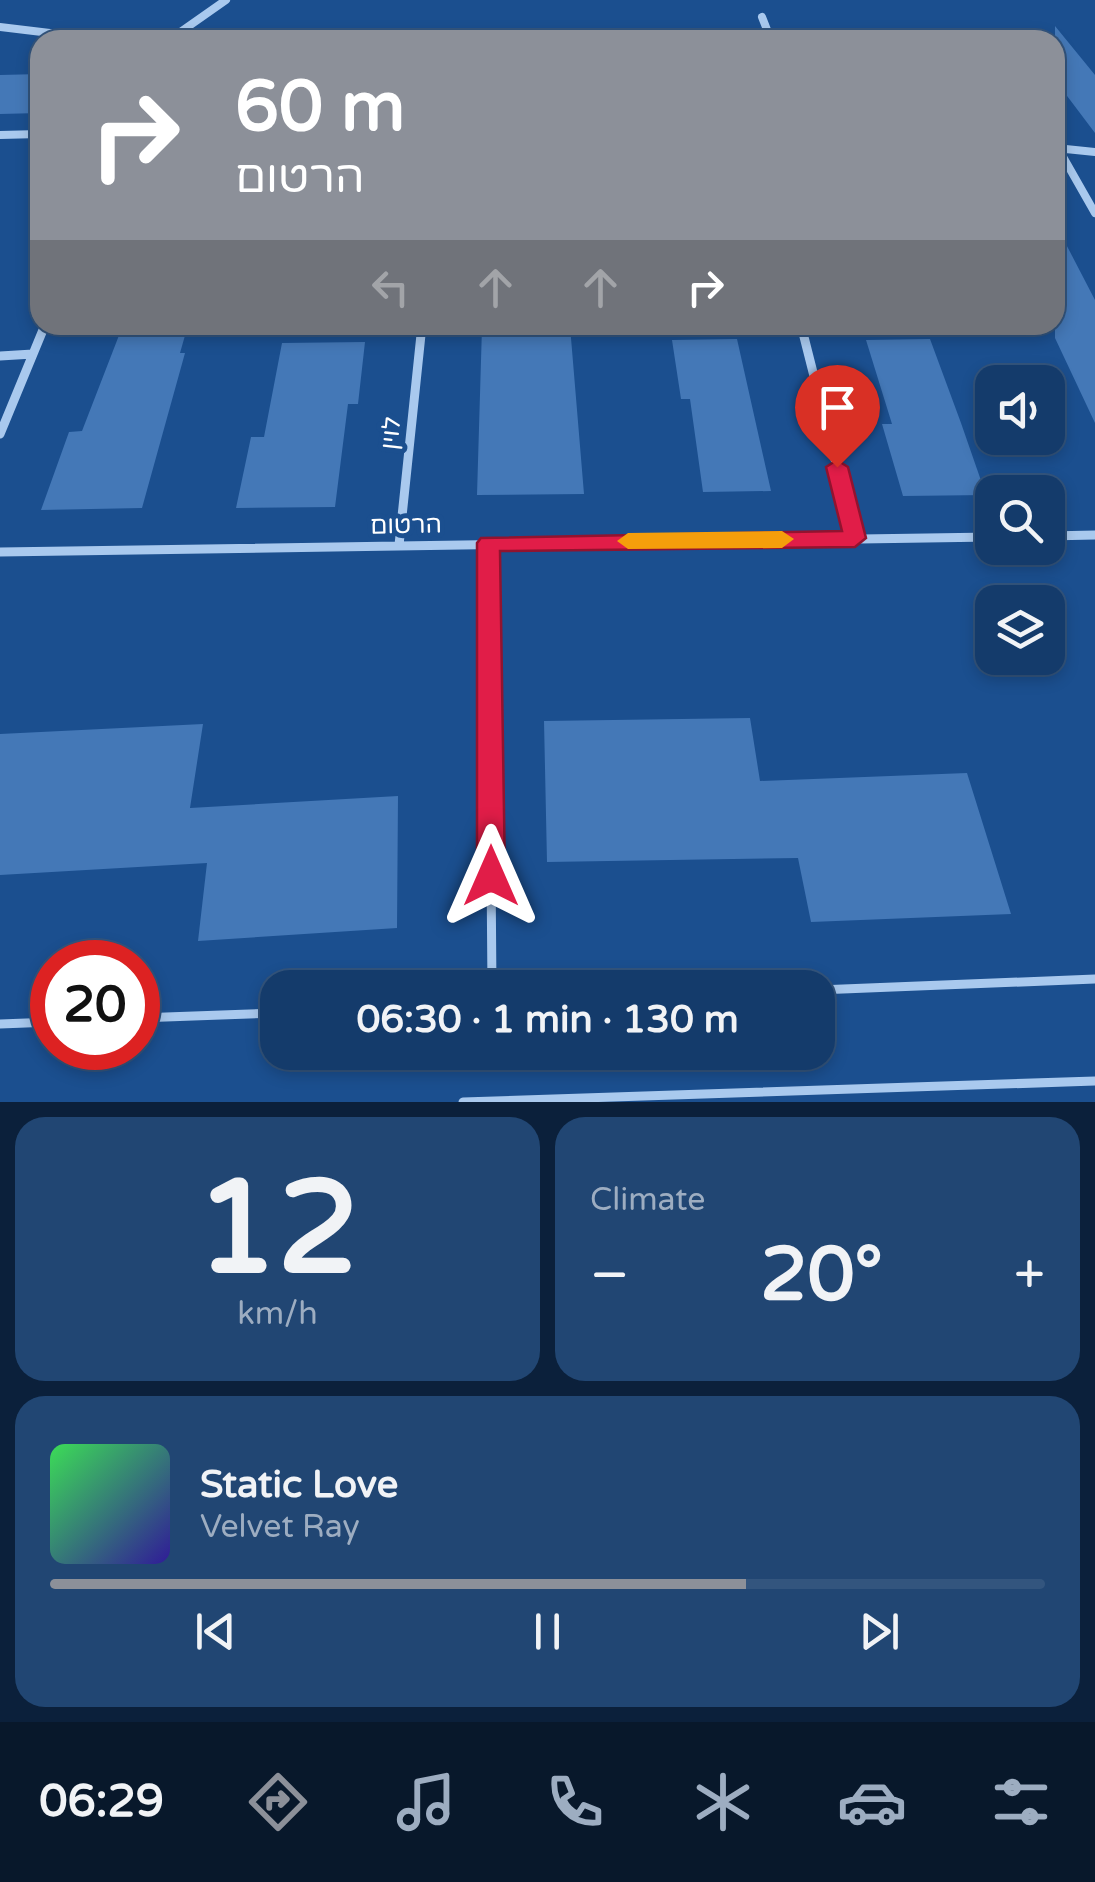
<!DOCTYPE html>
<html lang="en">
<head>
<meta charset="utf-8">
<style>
  body { margin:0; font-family:"Varela Round","Noto Sans Hebrew",sans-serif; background:#214673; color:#f1f3f6; height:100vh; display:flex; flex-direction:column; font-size:38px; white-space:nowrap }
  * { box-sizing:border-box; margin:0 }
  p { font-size:32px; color:#9dadc1 }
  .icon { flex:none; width:55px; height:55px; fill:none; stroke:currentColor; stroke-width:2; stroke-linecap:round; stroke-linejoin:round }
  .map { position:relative; height:1102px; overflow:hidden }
  .drawer { display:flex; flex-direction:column; gap:15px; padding:15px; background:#0b203b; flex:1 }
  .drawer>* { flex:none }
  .banner { position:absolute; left:30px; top:30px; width:1035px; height:305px; border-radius:30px; box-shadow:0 5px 15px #0003,0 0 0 2px #33557e; background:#8c9099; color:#fff; overflow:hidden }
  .fabs { position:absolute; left:975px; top:365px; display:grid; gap:20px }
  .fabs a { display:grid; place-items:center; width:90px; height:90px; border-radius:20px; background:#143b6b; box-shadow:0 5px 15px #0003,0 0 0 2px #33557e; font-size:50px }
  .speed { position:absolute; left:30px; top:940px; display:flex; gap:20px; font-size:50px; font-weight:700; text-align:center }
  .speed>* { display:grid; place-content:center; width:130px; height:130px; border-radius:50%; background:#143b6b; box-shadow:0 5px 15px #0003,0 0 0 2px #33557e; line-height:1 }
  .speed .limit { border:15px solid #d22; background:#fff; color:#111 }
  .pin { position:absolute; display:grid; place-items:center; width:85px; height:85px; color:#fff; margin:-102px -42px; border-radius:50% 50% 50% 0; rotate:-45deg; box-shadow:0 0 10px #0007 }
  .pin .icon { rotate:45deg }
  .me { position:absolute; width:110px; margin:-55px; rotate:0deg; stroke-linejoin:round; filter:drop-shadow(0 0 8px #0008) }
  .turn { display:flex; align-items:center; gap:35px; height:210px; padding:0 40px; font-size:45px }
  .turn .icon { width:130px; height:130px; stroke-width:2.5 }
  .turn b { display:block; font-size:70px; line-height:85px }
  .lanes { display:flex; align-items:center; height:95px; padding:0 40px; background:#0003; justify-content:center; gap:50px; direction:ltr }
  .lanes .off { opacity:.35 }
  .big { font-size:75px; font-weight:700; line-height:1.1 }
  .drawer .tile { flex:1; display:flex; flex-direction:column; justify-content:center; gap:15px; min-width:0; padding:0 35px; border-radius:30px; background:#214673 }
  .drawer .dial { align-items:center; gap:0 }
  .dial b { font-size:130px; line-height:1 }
  .song { display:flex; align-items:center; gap:30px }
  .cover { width:120px; height:120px; border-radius:15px; background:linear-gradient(135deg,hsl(130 70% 55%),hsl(250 70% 35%)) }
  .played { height:10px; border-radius:5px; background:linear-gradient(90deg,#8c9099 70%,#33557e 70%) }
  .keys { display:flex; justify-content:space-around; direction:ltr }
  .heat { display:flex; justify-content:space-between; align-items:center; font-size:55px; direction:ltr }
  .drawer .tiles { flex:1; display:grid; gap:15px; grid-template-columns:1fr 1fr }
  .tile:last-child { grid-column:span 2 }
  .trip { position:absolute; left:260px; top:970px; width:575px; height:100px; border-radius:30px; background:#143b6b; box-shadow:0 5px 15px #0003,0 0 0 2px #33557e; font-weight:700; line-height:100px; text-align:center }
  .tab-bar { display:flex; height:160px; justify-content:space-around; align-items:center; background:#08182b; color:#9dadc1 }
  .tab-bar .icon { width:70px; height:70px }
  .tab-bar .active { color:#8c9099 }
  .tab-bar b { font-size:45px; color:#f1f3f6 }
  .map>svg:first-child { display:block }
</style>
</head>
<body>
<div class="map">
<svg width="1095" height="1102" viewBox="0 0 1095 1102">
  <rect width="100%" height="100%" fill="#1b4f8f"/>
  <path fill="#4478b7" d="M1055,26l40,49v58l-40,-53z
    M40,74v39l-40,1v-39z
    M1055,223l40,77v123l-40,-85z
    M123,325h65l-8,28h5l-43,155 -101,2 28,-78 13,-1z
    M570,326l14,168 -107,1 5,-168z
    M737,339l34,152 -68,1 -13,-93h-9l-9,-59z
    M930,339l31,84 25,72 -83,1 -21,-72h10l-26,-84z
    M365,342l-7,62h-10l-13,103 -99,1 15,-71h13l18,-94z
    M750,718l10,63 207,-8 44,141 -200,8 -13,-64 -251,4 -3,-141z
    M203,724l-13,84 208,-12 -1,132 -199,13 9,-78 -207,12v-141z"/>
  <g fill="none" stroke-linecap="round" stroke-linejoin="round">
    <path stroke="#a9c9ee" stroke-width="6" d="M488,543l1,85"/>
    <path stroke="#a9c9ee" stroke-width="9" d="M489,625l3,363
      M818,990l277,-11
      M138,1018l140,-5
      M0,1024l52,-2
      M463,1102l632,-21"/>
    <path stroke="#a9c9ee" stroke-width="8" d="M762,17l9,23
      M0,27l108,13
      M169,40l57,-40
      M0,135l40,-1
      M1056,148l39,4
      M1058,148l37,65"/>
    <path stroke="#a9c9ee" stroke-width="9" d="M801,325l54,213
      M0,356l33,-2
      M0,434l45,-109
      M1048,536l47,-1
      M399,545l23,-220
      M0,552l992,-15"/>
  </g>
  <path fill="#e11d48" stroke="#92132f" stroke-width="2.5" d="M837,460l11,7 18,71 -11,9 -355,4 5,325 -4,9 -10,4 -10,-4 -4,-9v-333l4,-5 361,-7 -16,-64z"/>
  <path fill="#f59e0b" d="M782,531l12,8 -12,9 -154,1 -11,-8 11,-8z"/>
  <g text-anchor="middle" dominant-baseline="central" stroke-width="10" stroke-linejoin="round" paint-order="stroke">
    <g font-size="25" fill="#fff" stroke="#1b4f8f">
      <text transform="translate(391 433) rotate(-84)">לוין</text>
      <text transform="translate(406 525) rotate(-1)">הרטום</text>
    </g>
  </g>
</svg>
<div class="fabs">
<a><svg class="icon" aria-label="sound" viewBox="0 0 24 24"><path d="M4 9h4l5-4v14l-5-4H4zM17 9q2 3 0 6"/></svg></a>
<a><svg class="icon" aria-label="search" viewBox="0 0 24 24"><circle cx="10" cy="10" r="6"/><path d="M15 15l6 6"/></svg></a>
<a><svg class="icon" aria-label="layers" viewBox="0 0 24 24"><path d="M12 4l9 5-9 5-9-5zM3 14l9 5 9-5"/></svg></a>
</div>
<div class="speed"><div class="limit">20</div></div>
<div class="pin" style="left:837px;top:467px;background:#d93025"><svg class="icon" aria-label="arrive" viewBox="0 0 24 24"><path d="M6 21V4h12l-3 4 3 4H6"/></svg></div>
<svg class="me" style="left:491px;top:876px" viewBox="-20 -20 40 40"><path d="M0-17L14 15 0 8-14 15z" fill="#e11d48" stroke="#fff" stroke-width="4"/></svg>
<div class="trip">06:30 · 1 min · 130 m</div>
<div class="banner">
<div class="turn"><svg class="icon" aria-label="right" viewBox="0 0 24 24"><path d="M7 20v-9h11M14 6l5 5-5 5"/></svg><div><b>60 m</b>הרטום</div></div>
<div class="lanes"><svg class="icon off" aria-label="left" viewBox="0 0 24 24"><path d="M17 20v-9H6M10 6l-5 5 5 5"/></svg><svg class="icon off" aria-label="ahead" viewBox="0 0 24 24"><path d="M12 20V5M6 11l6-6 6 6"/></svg><svg class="icon off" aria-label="ahead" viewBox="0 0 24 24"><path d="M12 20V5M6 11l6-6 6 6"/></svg><svg class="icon" aria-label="right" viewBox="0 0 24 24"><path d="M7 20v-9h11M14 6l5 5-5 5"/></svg></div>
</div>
</div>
<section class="drawer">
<div class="tiles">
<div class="tile dial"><b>12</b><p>km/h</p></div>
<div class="tile"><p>Climate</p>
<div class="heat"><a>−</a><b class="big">20°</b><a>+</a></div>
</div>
<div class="tile">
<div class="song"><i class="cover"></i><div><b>Static Love</b><p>Velvet Ray</p></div></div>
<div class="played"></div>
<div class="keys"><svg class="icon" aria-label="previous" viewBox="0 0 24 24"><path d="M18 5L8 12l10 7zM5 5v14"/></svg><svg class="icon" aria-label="pause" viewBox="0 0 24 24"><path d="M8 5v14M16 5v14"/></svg><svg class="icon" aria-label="next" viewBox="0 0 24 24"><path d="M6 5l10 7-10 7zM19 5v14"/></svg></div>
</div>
</div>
</section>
<nav class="tab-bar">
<b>06:29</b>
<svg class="icon active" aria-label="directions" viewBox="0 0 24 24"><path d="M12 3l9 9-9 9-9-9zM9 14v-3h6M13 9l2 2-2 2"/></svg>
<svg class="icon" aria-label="music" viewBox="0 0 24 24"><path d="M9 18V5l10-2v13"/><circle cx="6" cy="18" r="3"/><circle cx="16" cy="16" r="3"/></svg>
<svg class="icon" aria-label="phone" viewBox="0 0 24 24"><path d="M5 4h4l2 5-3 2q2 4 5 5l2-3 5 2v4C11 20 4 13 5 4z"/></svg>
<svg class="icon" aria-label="climate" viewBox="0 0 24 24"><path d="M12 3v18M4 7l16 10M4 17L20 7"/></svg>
<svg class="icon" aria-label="car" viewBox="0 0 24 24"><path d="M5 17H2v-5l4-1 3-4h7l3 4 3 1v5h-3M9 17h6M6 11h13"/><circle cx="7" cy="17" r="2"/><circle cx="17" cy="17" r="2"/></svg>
<svg class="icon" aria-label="filters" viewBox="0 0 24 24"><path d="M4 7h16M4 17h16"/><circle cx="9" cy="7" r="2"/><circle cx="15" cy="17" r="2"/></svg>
</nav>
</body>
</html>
